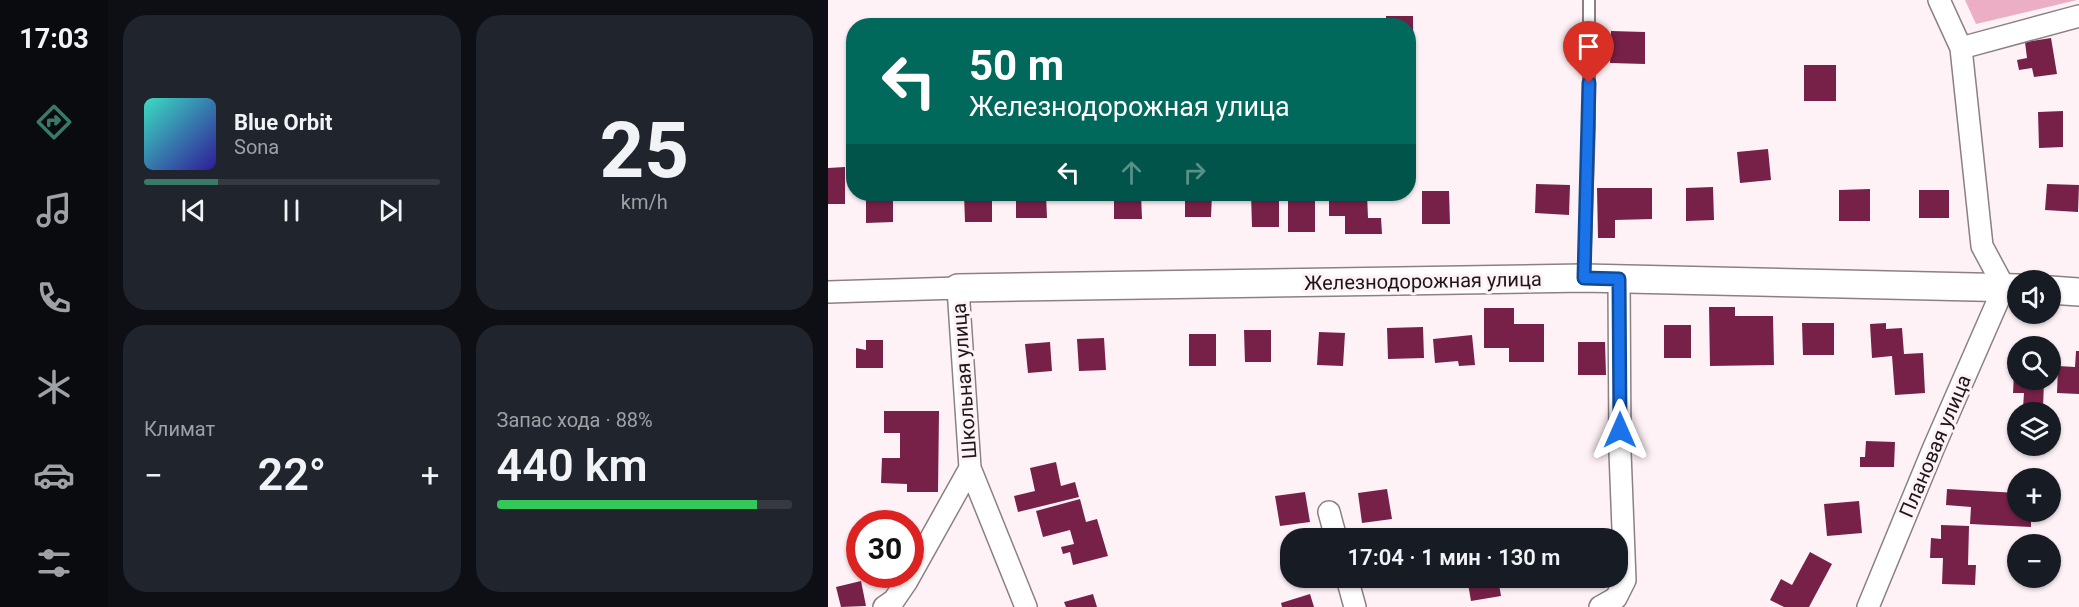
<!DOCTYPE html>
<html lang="ru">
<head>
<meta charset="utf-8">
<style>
  body { margin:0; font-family:Roboto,sans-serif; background:#20242c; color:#f1f3f6; height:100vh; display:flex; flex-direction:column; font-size:22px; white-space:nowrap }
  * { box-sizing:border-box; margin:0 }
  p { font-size:20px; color:#9ea1a6 }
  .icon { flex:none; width:33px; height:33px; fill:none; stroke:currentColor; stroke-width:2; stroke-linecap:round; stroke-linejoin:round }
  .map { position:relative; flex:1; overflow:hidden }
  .details { display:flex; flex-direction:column; gap:15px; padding:15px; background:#0d0f14; width:720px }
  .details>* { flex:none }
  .top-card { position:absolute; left:18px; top:18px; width:570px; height:183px; border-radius:24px; box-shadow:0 2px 4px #0004; background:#00695c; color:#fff; overflow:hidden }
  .fabs { position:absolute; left:1179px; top:270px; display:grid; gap:12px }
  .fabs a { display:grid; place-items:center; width:54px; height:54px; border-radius:50%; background:#171b24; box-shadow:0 2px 4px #0004; font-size:30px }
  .speed { position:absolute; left:18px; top:510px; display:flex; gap:12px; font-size:30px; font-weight:700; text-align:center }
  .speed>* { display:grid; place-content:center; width:78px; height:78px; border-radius:50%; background:#171b24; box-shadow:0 2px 4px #0004; line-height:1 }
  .speed .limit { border:9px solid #d22; background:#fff; color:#111 }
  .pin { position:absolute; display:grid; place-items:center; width:51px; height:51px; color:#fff; margin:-62px -26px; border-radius:50% 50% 50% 0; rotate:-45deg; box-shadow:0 0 6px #0007 }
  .pin .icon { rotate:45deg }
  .me { position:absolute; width:66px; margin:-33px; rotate:0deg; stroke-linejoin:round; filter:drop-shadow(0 0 4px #0008) }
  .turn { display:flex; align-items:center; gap:21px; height:126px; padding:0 24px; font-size:27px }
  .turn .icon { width:78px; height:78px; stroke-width:2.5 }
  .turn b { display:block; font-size:42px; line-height:51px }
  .lanes { display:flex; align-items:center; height:57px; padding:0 24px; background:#0003; justify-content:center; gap:30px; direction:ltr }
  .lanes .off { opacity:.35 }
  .big { font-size:45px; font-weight:600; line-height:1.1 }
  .details .widget { flex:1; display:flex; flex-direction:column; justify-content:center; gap:9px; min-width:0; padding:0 21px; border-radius:24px; background:#20242c }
  .details .dial { align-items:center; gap:0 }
  .dial b { font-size:78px; line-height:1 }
  .song { display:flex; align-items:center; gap:18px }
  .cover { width:72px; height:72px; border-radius:9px; background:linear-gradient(135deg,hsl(170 70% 55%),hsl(250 70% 35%)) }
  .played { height:6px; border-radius:3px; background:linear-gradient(90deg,#387968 25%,#363941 25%) }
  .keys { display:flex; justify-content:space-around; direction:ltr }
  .heat { display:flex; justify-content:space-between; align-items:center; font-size:33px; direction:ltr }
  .charge { height:9px; border-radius:4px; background:linear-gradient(90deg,#34c759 88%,#363941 0) }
  .details .tiles { flex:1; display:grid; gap:15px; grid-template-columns:repeat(2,1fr) }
  .trip { position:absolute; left:452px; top:528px; width:348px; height:60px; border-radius:24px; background:#171b24; box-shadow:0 2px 4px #0004; font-weight:600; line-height:60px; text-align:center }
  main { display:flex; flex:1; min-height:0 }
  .menu { display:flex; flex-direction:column; width:108px; justify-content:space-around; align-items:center; background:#090b0e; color:#9ea1a6 }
  .menu .icon { width:42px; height:42px }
  .menu .active { color:#387968 }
  .menu b { font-size:27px; color:#f1f3f6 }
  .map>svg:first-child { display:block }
</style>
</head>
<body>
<main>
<nav class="menu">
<b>17:03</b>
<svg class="icon active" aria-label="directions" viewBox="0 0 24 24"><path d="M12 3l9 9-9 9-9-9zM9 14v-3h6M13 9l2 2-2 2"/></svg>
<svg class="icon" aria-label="music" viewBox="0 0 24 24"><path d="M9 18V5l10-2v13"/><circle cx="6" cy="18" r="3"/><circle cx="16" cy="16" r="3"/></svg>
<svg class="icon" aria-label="phone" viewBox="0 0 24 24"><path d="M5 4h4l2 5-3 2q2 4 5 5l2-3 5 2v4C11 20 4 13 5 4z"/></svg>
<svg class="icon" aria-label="climate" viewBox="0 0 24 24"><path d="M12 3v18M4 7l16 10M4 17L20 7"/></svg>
<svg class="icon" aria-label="car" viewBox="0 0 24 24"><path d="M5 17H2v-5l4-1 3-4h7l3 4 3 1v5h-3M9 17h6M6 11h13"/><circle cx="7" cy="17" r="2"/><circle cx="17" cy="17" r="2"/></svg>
<svg class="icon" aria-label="filters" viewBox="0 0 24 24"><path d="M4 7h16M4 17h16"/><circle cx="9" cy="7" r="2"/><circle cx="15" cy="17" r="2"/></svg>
</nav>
<section class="details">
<div class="tiles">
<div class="widget">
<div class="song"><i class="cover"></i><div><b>Blue Orbit</b><p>Sona</p></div></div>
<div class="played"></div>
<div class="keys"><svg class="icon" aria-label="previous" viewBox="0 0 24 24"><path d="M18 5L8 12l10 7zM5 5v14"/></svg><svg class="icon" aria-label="pause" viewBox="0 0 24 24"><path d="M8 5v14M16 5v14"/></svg><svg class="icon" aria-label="next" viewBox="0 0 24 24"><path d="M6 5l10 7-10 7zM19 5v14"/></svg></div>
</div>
<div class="widget dial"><b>25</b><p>km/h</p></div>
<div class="widget"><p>Климат</p>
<div class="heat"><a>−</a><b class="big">22°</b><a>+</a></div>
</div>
<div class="widget"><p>Запас хода · 88%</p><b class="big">440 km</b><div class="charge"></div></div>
</div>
</section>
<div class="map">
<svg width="1251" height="607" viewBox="0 0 1251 607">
  <rect width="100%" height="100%" fill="#fef2f6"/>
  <path fill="#ecaec4" d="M1137,0h112l-101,24z"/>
  <path fill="#772048" d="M558,16h27l1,103h-6v-93h-22z
    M783,31l34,1v32l-35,-1z
    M1223,38l6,36 -23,3 -2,-9 -13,2 -2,-10 10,-2 -2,-16z
    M976,65h32v36h-32z
    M1235,111v36l-24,1 -1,-36z
    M940,149l3,31 -31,3 -3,-31z
    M17,167v37h-17v-36z
    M708,184l34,1 -1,30 -34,-2z
    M1219,184l32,1 -1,27 -33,-2z
    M885,187l1,33 -28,1v-33z
    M769,188h55v31l-37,1v18h-17z
    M1042,189v32h-31v-31z
    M1091,190h30v28h-30z
    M594,191h27l1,33h-28z
    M38,194h27v28l-27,1z
    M136,194h28v28h-27z
    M188,194h30l1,24h-31z
    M286,194h27l1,25h-28z
    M357,194h27l-1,23h-26z
    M423,194h28v33h-27z
    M501,194h38l1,24h13l1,16h-37v-18h-16z
    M460,201h27v31h-27z
    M881,307h26v9h38l1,49 -64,1z
    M656,308h30v16h30v38h-35v-14h-25z
    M974,323h32v32h-31z
    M1058,323v6l16,-1 2,26 19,-1 2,40 -30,2 -3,-39 -20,2 -2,-34z
    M836,325h27v33h-27z
    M595,327l1,31 -36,1 -1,-31z
    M416,330h27v32h-26z
    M491,332l26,1 -2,33 -26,-1z
    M361,334h27v32h-27z
    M644,335l3,30 -16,1 -1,-5 -23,2 -2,-24z
    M276,338l2,32 -27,1 -2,-32z
    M38,340h17v28h-27v-20l10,2z
    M222,342l2,29 -24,2 -3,-29z
    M750,342h27l1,33h-28z
    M1248,351h3v43l-22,-1 1,-27 17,1z
    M1187,354l3,1v25h26l-1,29 -20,-1 1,-15h-11z
    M56,411h55l-1,81h-31v-8l-26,-1 1,-25h18v-25h-16z
    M1038,441l29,1 -1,25h-34v-10h5z
    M228,462l5,24 14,-4 4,15 -61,15 -4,-16 21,-5 -5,-23z
    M559,489l5,30 -30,4 -4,-30z
    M1119,489l71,4v19h31v3l-18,-1v13l-61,-3 1,-17 -25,-2z
    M477,492l5,30 -30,4 -5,-30z
    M252,499l6,23 11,-3 11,37 -35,9 -3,-13 -7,2 -2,-7 13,-3 -4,-14 -27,7 -7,-26z
    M1031,501l3,32 -35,3 -3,-32z
    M1113,525l28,1 -1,39h8l-1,20 -33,-1 1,-26h-13l1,-20 10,1z
    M982,552l22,12 -23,43h-25l-14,-7 11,-21 11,6z
    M639,578h31l3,18 -30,5z
    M33,581l5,25 -25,1 -5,-20z
    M265,594l4,13h-31l-2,-5z
    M482,594l4,13h-32l-1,-4z"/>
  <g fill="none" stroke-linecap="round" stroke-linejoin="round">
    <g stroke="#8b8084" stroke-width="14">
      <path id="service" d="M756,278l5,-153v-125"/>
    </g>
    <g stroke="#8b8084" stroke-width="24">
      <path id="minor" d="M1133,48l118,-32
        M0,292l130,-4 12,180 56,139
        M501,512l7,26
        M519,578l8,29
        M56,607l10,-7 13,-19 63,-113
        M772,607l16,-9 9,-18 -5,-128 -1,-173
        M1040,607l66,-160 70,-160 -22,-41 -21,-198 -22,-48"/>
    </g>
    <g stroke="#8b8084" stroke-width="30">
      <path id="tertiary" d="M130,288l626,-10 434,10
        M1222,290l29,2"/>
    </g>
    <use href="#service" stroke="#fff" stroke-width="10"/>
    <use href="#minor" stroke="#fff" stroke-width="21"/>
    <use href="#tertiary" stroke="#fff" stroke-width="27"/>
  </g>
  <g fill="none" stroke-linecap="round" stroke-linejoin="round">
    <g stroke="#114b97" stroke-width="15">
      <path id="route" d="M761,83l-5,195 35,1 1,151"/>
    </g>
    <use href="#route" stroke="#1a73e8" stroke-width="10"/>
  </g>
  <g text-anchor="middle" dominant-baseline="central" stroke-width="6" stroke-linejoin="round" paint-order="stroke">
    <g font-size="20" fill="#1c1819" stroke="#fef2f6">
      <text transform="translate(595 281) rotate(-1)">Железнодорожная улица</text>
      <text transform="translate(136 381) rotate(-94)">Школьная улица</text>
      <text transform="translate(1107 446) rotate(-67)">Плановая улица</text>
    </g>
  </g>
</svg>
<div class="fabs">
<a><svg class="icon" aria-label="sound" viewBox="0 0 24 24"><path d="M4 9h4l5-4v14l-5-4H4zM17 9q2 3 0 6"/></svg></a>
<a><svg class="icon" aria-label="search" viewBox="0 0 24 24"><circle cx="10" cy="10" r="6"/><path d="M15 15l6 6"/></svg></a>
<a><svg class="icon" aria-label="layers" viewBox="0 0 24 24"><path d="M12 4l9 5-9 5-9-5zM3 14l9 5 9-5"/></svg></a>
<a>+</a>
<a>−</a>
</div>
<div class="speed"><div class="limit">30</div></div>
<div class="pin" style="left:761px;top:83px;background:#d93025"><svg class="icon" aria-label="arrive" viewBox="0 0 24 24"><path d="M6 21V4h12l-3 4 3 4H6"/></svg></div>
<svg class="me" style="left:792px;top:430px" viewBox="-20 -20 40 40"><path d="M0-17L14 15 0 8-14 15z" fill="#1a73e8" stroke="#fff" stroke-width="4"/></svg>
<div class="trip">17:04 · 1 мин · 130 m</div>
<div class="top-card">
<div class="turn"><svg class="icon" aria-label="left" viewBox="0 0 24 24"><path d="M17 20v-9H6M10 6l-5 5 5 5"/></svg><div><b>50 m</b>Железнодорожная улица</div></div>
<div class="lanes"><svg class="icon" aria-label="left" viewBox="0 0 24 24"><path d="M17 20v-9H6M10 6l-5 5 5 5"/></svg><svg class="icon off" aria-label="ahead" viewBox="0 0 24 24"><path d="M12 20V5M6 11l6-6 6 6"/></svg><svg class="icon off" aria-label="right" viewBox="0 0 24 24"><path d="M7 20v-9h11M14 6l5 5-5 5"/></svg></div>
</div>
</div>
</main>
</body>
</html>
